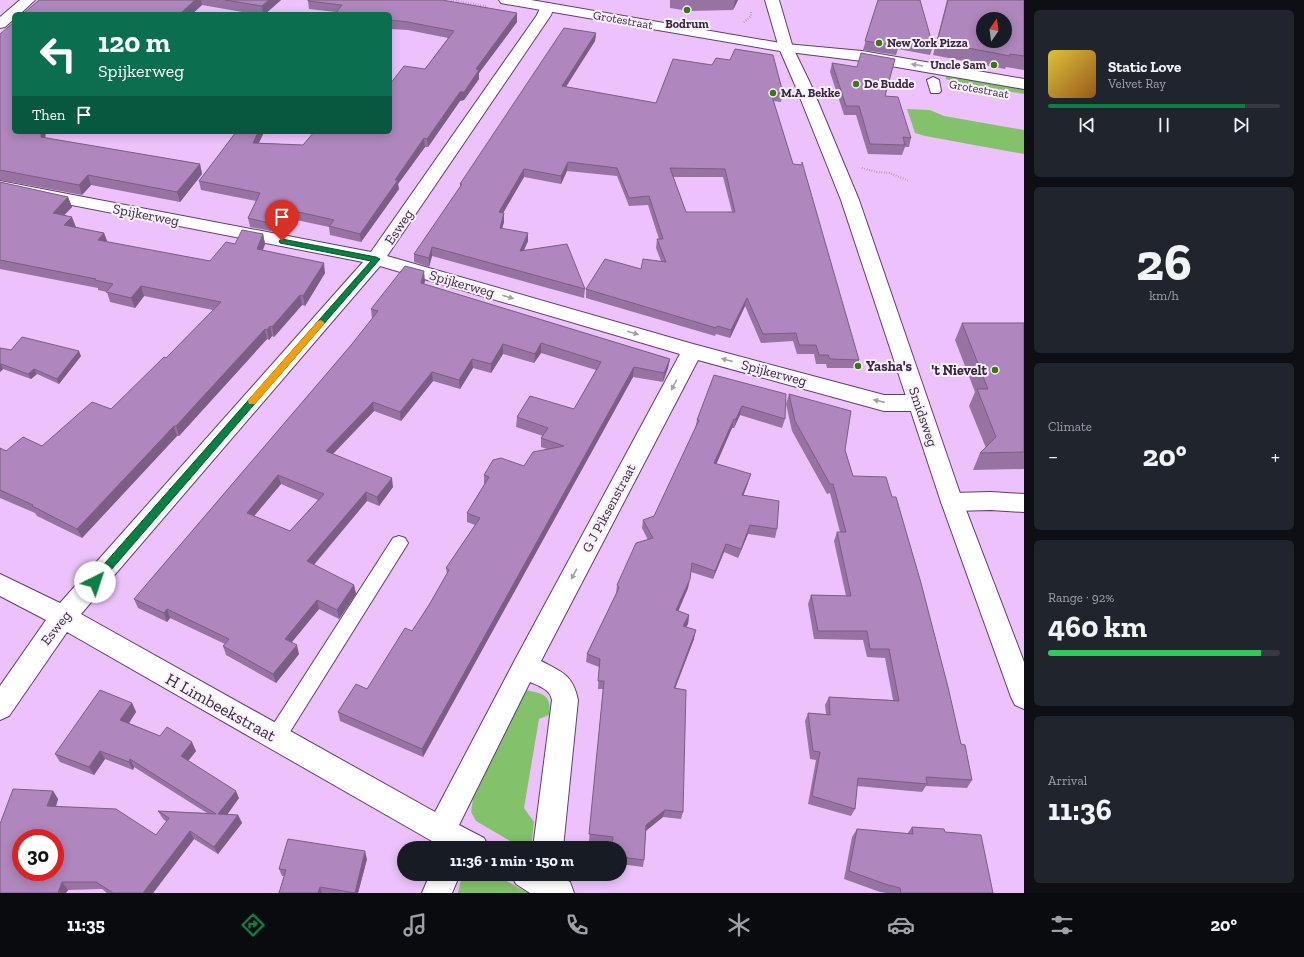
<!DOCTYPE html>
<html lang="en">
<head>
<meta charset="utf-8">
<style>
  body { margin:0; font-family:"Zilla Slab",serif; background:#20242c; color:#f1f3f6; height:100vh; display:flex; flex-direction:column; font-size:15px; white-space:nowrap }
  * { box-sizing:border-box; margin:0 }
  p { font-size:13px; color:#9ea1a6 }
  .icon { flex:none; width:22px; height:22px; fill:none; stroke:currentColor; stroke-width:2; stroke-linecap:round; stroke-linejoin:round }
  .map { position:relative; flex:1; overflow:hidden }
  .panel { display:flex; flex-direction:column; gap:10px; padding:10px; background:#0d0f14; width:280px }
  .panel>* { flex:none }
  .guide { position:absolute; left:12px; top:12px; width:380px; height:122px; border-radius:6px; box-shadow:0 2px 10px #0003; background:#0b6e4f; color:#fff; overflow:hidden }
  .needle { width:26px; rotate:14deg }
  .buttons { position:absolute; left:976px; top:12px; display:grid; gap:8px }
  .buttons a { display:grid; place-items:center; width:36px; height:36px; border-radius:50%; background:#171b24; box-shadow:0 2px 10px #0003; font-size:20px }
  .speed { position:absolute; left:12px; top:829px; display:flex; gap:8px; font-size:20px; font-weight:700; text-align:center }
  .speed>* { display:grid; place-content:center; width:52px; height:52px; border-radius:50%; background:#171b24; box-shadow:0 2px 10px #0003; line-height:1 }
  .speed .limit { border:6px solid #d22; background:#fff; color:#111 }
  .pin { position:absolute; display:grid; place-items:center; width:34px; height:34px; color:#fff; margin:-41px -17px; border-radius:50% 50% 50% 0; rotate:-45deg; box-shadow:0 0 4px #0007 }
  .pin .icon { rotate:45deg }
  .me { position:absolute; width:44px; margin:-22px; rotate:41deg; stroke-linejoin:round; filter:drop-shadow(0 0 3px #0008) }
  .turn { display:flex; align-items:center; gap:14px; height:84px; padding:0 20px; font-size:18px }
  .turn .icon { width:52px; height:52px; stroke-width:2.5 }
  .turn b { display:block; font-size:28px; line-height:34px }
  .then { display:flex; align-items:center; height:38px; padding:0 20px; background:#0003; gap:8px; font-size:15px }
  .big { font-size:30px; font-weight:700; line-height:1.1 }
  .panel .widget { flex:1; display:flex; flex-direction:column; justify-content:center; gap:6px; min-width:0; padding:0 14px; border-radius:6px; background:#20242c }
  .panel .dial { align-items:center; gap:0 }
  .dial b { font-size:52px; line-height:1 }
  .song { display:flex; align-items:center; gap:12px }
  .cover { width:48px; height:48px; border-radius:6px; background:linear-gradient(135deg,hsl(50 70% 55%),hsl(30 70% 35%)) }
  .played { height:4px; border-radius:2px; background:linear-gradient(90deg,#0b8043 85%,#363941 85%) }
  .keys { display:flex; justify-content:space-around; direction:ltr }
  .heat { display:flex; justify-content:space-between; align-items:center; font-size:22px; direction:ltr }
  .charge { height:6px; border-radius:3px; background:linear-gradient(90deg,#34c759 92%,#363941 0) }
  .trip { position:absolute; left:397px; top:841px; width:230px; height:40px; border-radius:20px; background:#171b24; box-shadow:0 2px 10px #0003; font-weight:700; line-height:40px; text-align:center }
  .menu { display:flex; height:64px; justify-content:space-around; align-items:center; background:#090b0e; color:#9ea1a6 }
  .menu .icon { width:28px; height:28px }
  .menu .current { color:#0b8043 }
  .menu b { font-size:18px; color:#f1f3f6 }
  main { display:flex; flex:1; min-height:0 }
  .map>svg:first-child { display:block }
</style>
</head>
<body>
<main>
<div class="map">
<svg width="1024" height="893" viewBox="0 0 1024 893">
  <rect width="100%" height="100%" fill="#edc2fc"/>
  <path fill="#84c16b" d="M946,74l78,12v8l-72,-13 -6,-2z
    M907,109l23,1 14,6 80,14v24l-99,-18 -10,-3z
    M526,690c17,4 26,4 23,25l-10,4 -15,89 10,14 -3,26h-9l-46,-27 -5,-9 2,-13z
    M473,874h21l34,19h-70l3,-13z"/>
  <g fill="none" stroke-linecap="round" stroke-linejoin="round">
    <g stroke="#613c6e" stroke-width="2">
      <path id="service" d="M933,77l6,3 2,11 -2,2h-8l-4,-13z
        M399,536l6,2 3,5 -3,5 -122,195 -7,3 -7,-3 -3,-6 3,-6 124,-193z"/>
    </g>
    <g stroke="#613c6e" stroke-width="2">
      <path id="minor" d="M20,0h15l-15,14h-6v5l-9,8 -5,1v-11z
        M547,3l5,1 2,3 -3,8 -164,241 306,88 191,51h34l8,3 3,5 -3,5 -8,3h-34l-186,-51 -157,301c21,11 32,14 37,39l-15,148h-30l19,-148c-2,-11 -13,-14 -22,-18l-71,143 25,13 5,10h-45l-377,-216 -58,84 -9,4v-34l46,-66 -46,-24v-22l60,29 303,-341 -363,-71v-10l371,71 166,-237 5,-11zM380,266l300,88 -164,304 -81,154 -354,-198z
        M786,44l76,7 162,28v10l-162,-28 -81,-10 -2,-3 2,-3z
        M991,492l33,2v18l-33,-2 -39,1 -8,-3 -3,-6 3,-6 8,-3z
        M430,874h30l-8,19h-30z
        M511,874h44l15,8 4,11h-44l-14,-9z"/>
    </g>
    <g stroke="#613c6e" stroke-width="2">
      <path id="tertiary" d="M499,0h32l255,44 5,1 2,3 -2,3 -5,1 -280,-48 -5,-1z"/>
    </g>
    <g stroke="#613c6e" stroke-width="2">
      <path id="secondary" d="M765,0h14l14,48 18,37 48,115 104,302 61,160v47l-9,-4 -4,-8 -70,-195 -100,-302 -46,-115 -16,-37z"/>
    </g>
    <path stroke="#91749c" stroke-width="2" stroke-dasharray="0.5 2" stroke-linecap="butt" d="M451,0l35,6
      M744,22l7,-6v-4
      M862,168l15,4 13,1 19,8"/>
    <use href="#service" fill="#fff" fill-rule="evenodd"/>
    <use href="#minor" fill="#fff" fill-rule="evenodd"/>
    <use href="#tertiary" fill="#fff" fill-rule="evenodd"/>
    <use href="#secondary" fill="#fff" fill-rule="evenodd"/>
  </g>
  <path fill="#9673a3" fill-rule="evenodd" d="M39,0h242l-16,14h-11l-52,-9 -10,9h-169z
    M670,0h68l-5,10 -44,1 -19,-3z
    M878,0l55,46 -3,9 -32,-6 -2,6 -33,-5z
    M947,0h77v70l-18,-3 -1,2 -72,-14z
    M308,1l209,12v9l-38,51v6l-15,21 -4,1 -32,46h-3l-27,37 1,5 -38,53 -31,-7 -1,-8 -51,-11 -7,15 -21,-4 -2,-9 8,-17 -55,-11 -2,-9 36,-47 -18,-2h47l-5,11 44,2 87,-13 35,-63 23,-31 -40,-8 -18,-1v-15l-54,-2 -27,-3z
    M596,33l-1,8 -29,46 90,16 17,-44 110,34 -2,9 -8,-1 20,63 66,196 -2,8h-30l-1,-4h-10l-2,-10h-17l-4,-13 -32,2 -16,-37 -15,32 -14,-4 -1,2 -129,-38v-9l75,-28 -5,-13 1,-9h2l-11,-34 -19,1 -12,-30 -50,-5 -6,13 -37,-7 -21,36h1v9l-2,6 26,13 -4,9 61,39 -1,9 -152,-42 -3,11 -15,-5v-8l46,-67v-3zM673,177h50l9,35h-46z
    M0,34l45,104 155,26 2,10 -22,28 -89,-17 -9,10 -82,-15z
    M832,63l53,33 26,42 -2,9h-4l-3,8 -34,-1 -12,-39h-12l-14,-43z
    M0,182l68,15 4,10 -8,8 12,12h-1l29,6 3,9 103,19 25,-17 28,-10 2,10 -2,6 62,23 -20,33 -3,-1 -28,32 -2,-1 -3,4 -2,-1 -88,97h-2l-95,102 -45,-22 -2,-3 -35,-15v-50l6,3 36,-5 69,-37 55,-51 47,-48 -69,-14 -9,12 -25,-6 -3,-10 -9,-2v-2l-98,-19z
    M425,281l-1,3 246,75 -2,9 -5,14 -30,-5 -210,380 -83,-36 -2,-9 29,-23 45,-58 17,-26 18,-31 -1,-6 29,-43 -8,-3v-9l17,-28v-10l40,-9 23,-17 -6,-2v-9l2,-2 -27,-9 1,-10 57,-8 22,-39 -55,-17 -7,10 -31,-9 -12,19 -18,-5 -13,21 -27,-8 -32,40 -27,-10 -41,43 60,33 -14,19 -12,-5 -53,64 40,20 2,9 -17,25 -20,-10 -28,34 8,11 -23,29 -50,-28 -3,-9 2,-2 -55,-26 -3,4 -29,-14 -4,-9 218,-255 20,-25 -1,-10zM281,484l37,16 -28,31 -36,-15z
    M962,323h62v146l-51,1 7,-17 6,-5 -17,-42 6,-14 -20,-52z
    M0,348l11,2 70,6 -22,28 -22,-10 -6,5 -28,-10 -3,3z
    M714,375l71,44 -3,9 -42,-13 -6,13h-2l-16,36 32,19 -5,13 34,33 -2,9 -27,-4 -10,24 -14,-6 -11,27 -22,-7 -3,16 -10,23 11,4 -1,9 -2,3 8,12 -19,50 8,123 -2,7 -18,-2 -17,14 -2,29 -1,7 -23,-3v-16h-9l1,-4 -23,-3 14,-152h-5l1,-22 -13,-5 1,-8 29,-60 1,-9 31,-45 -6,-12 1,-8 11,-4 41,-87 2,-9z
    M789,394l56,56 8,26 108,268 11,36 -5,8 -41,-2 -4,6 -65,-6 -2,23 -4,7 -43,-12 8,-44 -6,-1 -5,-38 3,-8 18,1 -1,-9 4,-8 64,3 -8,-42 -18,-1 -4,-17 -49,-1 -6,-35 3,-9 35,1 -12,-55 3,-9h3l-10,-39 -3,1 -35,-63 -6,-27z
    M132,703l4,9 -7,11 67,28 -8,10 51,37 -12,16 11,1 4,8 -24,31 -24,-15 -41,54h-46l-5,-4 -34,1 -2,3h-66l53,-102 5,8 -2,8 100,28 11,-13 -4,-3 -5,-8 49,2 -73,-46 -1,3 -28,-11 -11,16 -34,-13 -5,-8z
    M912,827l33,5 48,61h-107l-6,-1 -36,-13 8,-42 5,-8 50,5z
    M367,859l-9,34h-79l5,-17h-2l-3,-7z"/>
  <path fill="#7a5e84" d="M195,0h6l1,5 -10,9h-12z
    M269,0h12l-16,14h-2l-1,-8z
    M735,0h3l-5,10z
    M517,13v9l-38,51v6l-15,21 -4,1 -32,46 -1,-8 49,-70z
    M596,33l-1,8 -34,53 1,-8z
    M41,132h5l-2,15 -3,-10z
    M258,132h6l-9,19 -2,-8z
    M424,138l1,9 -27,37 1,5 -38,53 -1,-8 35,-54z
    M568,162l-1,9 -6,13v-8z
    M200,164l2,10 -22,28 -3,-10z
    M524,169v8l-25,43v-8z
    M88,175l3,10 -9,10 -3,-10z
    M68,197l4,10 -15,16 -4,-10z
    M276,207l2,9 -7,15 -2,-8z
    M504,213v9l-4,14v-8z
    M72,217l4,10 -8,8 -4,-10z
    M104,233l4,10 -10,-3z
    M528,233v8l-8,18v-8z
    M263,234l2,10 -6,15 -2,-10z
    M432,247v9l-3,11v-9z
    M324,263l1,10 -20,33 -2,-10z
    M424,271l1,10 -3,11 -1,-9z
    M141,286l3,10 -9,12 -4,-10z
    M300,295l2,10 -28,32 -2,-10z
    M747,298l-2,8 -15,32 1,-8z
    M270,326l2,10 -3,4 -2,-10z
    M265,329l2,10 -88,97 -3,-10z
    M541,343v10l-7,10 1,-9z
    M503,344v10l-12,19v-9z
    M79,351l2,5 -22,28 -2,-5z
    M472,359l1,9 -13,21 -1,-9z
    M670,359l-2,9 -5,14 1,-9z
    M0,364h1l2,5 -3,3z
    M634,367l-1,10 -210,380 -1,-8z
    M34,369l3,5 -6,5 -3,-5z
    M432,372l1,9 -32,40 -1,-9z
    M373,402l1,9 -47,49 -1,-9z
    M742,406l-2,9 -6,13 2,-9z
    M734,419l-2,9 -19,44 1,-9z
    M174,426l3,10 -95,102 -5,-9z
    M751,474l-3,9 -8,21 2,-9z
    M278,475l3,9 -32,38 -2,-9z
    M392,478l1,9 -14,19 -2,-9z
    M366,492l1,9 -58,69 -2,-9z
    M750,525l-2,9 -10,24 3,-9z
    M726,544l-2,8 -11,27 2,-8z
    M690,579l-2,9 -13,31 1,-9z
    M354,585l2,9 -17,25 -2,-9z
    M317,600l2,9 -32,39 -2,-9z
    M167,609l3,9 -3,4 -3,-9z
    M689,615l-1,9 -6,10 1,-8z
    M696,630l-2,9 -22,57 2,-8z
    M297,645l2,9 -23,29 -3,-9z
    M132,703l4,9 -11,17 -5,-9z
    M192,742l4,9 -11,14 -4,-9z
    M100,751l5,8 -11,16 -5,-8z
    M130,759l4,8 -1,3 -4,-8z
    M53,791l5,8 -5,15 -6,-8z
    M236,791l3,7 -17,24 -4,-8z
    M665,810l-2,7 -19,15 2,-7z
    M238,815l4,8 -24,31 -4,-7z
    M190,831l4,8 -41,54h-10z
    M365,851l2,8 -9,34h-3z
    M62,882l6,8 -2,3h-8z
    M320,887l2,6h-4z"/>
  <path fill="#af86bd" stroke="#7a5e84" fill-rule="evenodd" d="M39,0h156l-15,14h-157z
    M225,0h44l-7,6z
    M308,0h134l75,13 -41,56 3,1 -15,22h-4l-33,47 -3,-1 -29,42h3l-38,54 -31,-8 5,-6 -58,-13 -7,16 -21,-5 12,-25 -61,-12 37,-49h22l-5,11 50,2 11,-13h76v-48l14,-18 21,3 29,-38 -46,-9 -18,-2v-6h-55l7,-9 -34,-4z
    M878,0h42l13,46 -33,-6 -1,6 -34,-5z
    M948,0h76v56l-14,-2v2l-73,-14zM983,19h22v22h-22z
    M14,22v110h27v5l159,27 -23,28 -89,-17 -9,10 -79,-15v-136z
    M564,28l32,5 -34,53 94,17 17,-44 39,6 4,-7 14,2 5,-11 38,6 10,38h-12l22,71 9,1v-3l57,198 -29,-1 -2,-4h-9l-3,-10h-17l-3,-12 -33,1 -16,-36 -16,32 -14,-4 -1,2 -130,-39 19,-30 36,10 2,-10 23,3 -9,-23h6l-14,-43 -20,2 -12,-30 -49,-6 -7,14 -37,-7 -25,43 5,1 -4,15 28,5 -8,18 47,-7 18,45 -153,-42 -3,11 -15,-4 48,-70h-2zM670,168l55,1 10,43h-49z
    M861,53l34,6 -10,37 13,1 13,41 -8,-1 2,8 -35,-1 -11,-38h-13l-14,-43 25,4z
    M0,182l68,15 -15,16 19,4 -8,8 40,8 -6,7 112,21 16,-19 9,2 7,-14 21,4 -6,15 67,14 -21,33 -3,-1 -28,32 -2,-1 -3,4 -2,-1 -89,97h-2l-97,103 -45,-23 1,-1 -33,-15v-42l6,3 17,-14 19,9 50,-44 19,7 53,-52 2,1 55,-56 -80,-16 -10,12 -25,-6 7,-8 -18,-4 1,-1 -96,-19z
    M405,266l19,5 -3,12 249,76 -6,14 -30,-6 -212,382 -84,-37 18,-28 11,5 38,-61 7,3 17,-26 20,-35 -3,-2 34,-50 -13,-5 22,-36 -5,-2 9,-15 8,-2 23,8 9,-14 31,-6 -23,-8 7,-10 -31,-11 13,-21 44,13 27,-47 -60,-19 -6,11 -32,-10 -12,20 -19,-5 -13,21 -27,-8 -32,40 -27,-10 -47,49 66,27 -15,19 -11,-5 -59,69 47,24 -17,25 -20,-10 -32,39 12,6 -24,29 -50,-28 6,-7 -62,-30 -3,4 -30,-14 218,-255 26,-33 -7,-2zM278,475l46,19 -34,37 -43,-18z
    M962,323h62v129l-44,1 16,-16 -19,-48h11z
    M22,337l57,14 -22,28 -23,-10 -6,5 -27,-10h-1v-16l11,2z
    M714,375l72,19 -1,25 -43,-13 -6,13h-2l-20,44 37,11 -9,21 37,6 -2,28 -27,-4 -9,24 -15,-5 -11,27 -23,-8 -2,16 -14,31 13,5 -6,11 13,4 -22,58 12,2 -3,122 -18,-2 -19,15 -2,35 -24,-3v-9h-8l1,-11 -24,-3 15,-153h-6l2,-22 -13,-5 30,-62 2,-5 -2,-2 19,-42 17,-5 -10,-18 11,-4 45,-96h-2z
    M789,394l62,17 -6,39 8,26 33,1 6,20h4l25,86 27,104 13,57 4,1 7,35 -46,-3 1,7 -69,-6 -3,31 -43,-13 8,-44 -7,-1 -5,-38 22,2 -1,-18 70,4 -10,-52h-19l-3,-18h-49l-7,-36 40,1 -14,-64h9l-13,-48h-3l-35,-63z
    M100,690l32,13 -12,17 40,16 7,-9 25,15 -11,14 55,35 -18,23 20,1 -24,32 -24,-16 -47,62h-30l-17,-11h-34l-4,11h-58v-69l13,-35 40,2 -6,15 69,3 40,26 13,-17 -11,-7 58,3 -86,-55 -1,3 -29,-11 -11,16 -34,-13zM21,838h34v34h-34z
    M912,827l32,2 1,3 36,3 12,58h-92l-1,-5 -15,-4 -36,-13 8,-42 56,5z
    M288,839l77,12 -10,42 -35,-6 -2,6h-39l7,-23 -7,-1z"/>
  <defs><path id="oneway-solid" d="M-6-.8H1V-3.2L6.5 0L1 3.2V.8H-6Z"/></defs>
  <g fill="#a59ea8">
    <use href="#oneway-solid" transform="translate(917 65) rotate(-170)"/>
    <use href="#oneway-solid" transform="translate(508 297) rotate(16)"/>
    <use href="#oneway-solid" transform="translate(633 333) rotate(16)"/>
    <use href="#oneway-solid" transform="translate(727 360) rotate(-165)"/>
    <use href="#oneway-solid" transform="translate(674 385) rotate(118)"/>
    <use href="#oneway-solid" transform="translate(879 401) rotate(-167)"/>
    <use href="#oneway-solid" transform="translate(574 574) rotate(118)"/>
  </g>
  <path fill="#0b8043" stroke="#07532c" d="M282,239l94,18 4,2 -282,326 -3,1 -4,-1 -1,-3 1,-3 280,-318 -91,-18 -1,-2z"/>
  <path fill="#f59e0b" d="M321,320l4,3 -1,1 -69,80h-6l-1,-3 1,-2 69,-78z"/>
  <g fill="#387815" stroke="#faf1fd" stroke-width="1.5">
    <circle cx="687" cy="10" r="4"/>
    <circle cx="879" cy="43" r="4"/>
    <circle cx="994" cy="65" r="4"/>
    <circle cx="856" cy="84" r="4"/>
    <circle cx="773" cy="93" r="4"/>
    <circle cx="858" cy="366" r="4"/>
    <circle cx="995" cy="370" r="4"/>
  </g>
  <g text-anchor="middle" dominant-baseline="central" stroke-width="4" stroke-linejoin="round" paint-order="stroke">
    <g font-size="12" fill="#38273e" stroke="#faf1fd">
      <text transform="translate(623 20) rotate(10)">Grotestraat</text>
      <text transform="translate(979 89) rotate(10)">Grotestraat</text>
    </g>
    <g font-size="12" font-weight="bold" fill="#38273e" stroke="#faf1fd" text-anchor="start">
      <text x="687" y="24" text-anchor="middle">Bodrum</text>
      <text x="887" y="43">New York Pizza</text>
      <text x="986" y="65" text-anchor="end">Uncle Sam</text>
      <text x="864" y="84">De Budde</text>
      <text x="781" y="93">M.A. Bekke</text>
    </g>
    <g font-size="14" fill="#38273e" stroke="#faf1fd">
      <text transform="translate(146 215) rotate(11)">Spijkerweg</text>
      <text transform="translate(399 227) rotate(-56)">Esweg</text>
      <text transform="translate(462 284) rotate(16)">Spijkerweg</text>
      <text transform="translate(774 373) rotate(15)">Spijkerweg</text>
      <text transform="translate(923 417) rotate(71)">Smidsweg</text>
      <text transform="translate(609 508) rotate(-62)">G J Piksenstraat</text>
      <text transform="translate(56 628) rotate(-52)">Esweg</text>
    </g>
    <g font-size="14" font-weight="bold" fill="#38273e" stroke="#faf1fd" text-anchor="start">
      <text x="866" y="366">Yasha's</text>
      <text x="987" y="370" text-anchor="end">'t Nievelt</text>
    </g>
    <g font-size="17" fill="#38273e" stroke="#faf1fd">
      <text transform="translate(221 707) rotate(29)">H Limbeekstraat</text>
    </g>
  </g>
</svg>
<div class="buttons">
<a><svg class="needle" viewBox="-14 -14 28 28"><path d="M0-13l5 13h-10z" fill="#e53935"/><path d="M0 13l5-13h-10z" fill="#9ea1a6"/></svg></a>
</div>
<div class="speed"><div class="limit">30</div></div>
<div class="pin" style="left:282px;top:241px;background:#d93025"><svg class="icon" aria-label="arrive" viewBox="0 0 24 24"><path d="M6 21V4h12l-3 4 3 4H6"/></svg></div>
<svg class="me" style="left:95px;top:582px" viewBox="-20 -20 40 40"><circle r="19" fill="#fff"/><path d="M0-13L10 11 0 6-10 11z" fill="#0b8043"/></svg>
<div class="trip">11:36 · 1 min · 150 m</div>
<div class="guide">
<div class="turn"><svg class="icon" aria-label="left" viewBox="0 0 24 24"><path d="M17 20v-9H6M10 6l-5 5 5 5"/></svg><div><b>120 m</b>Spijkerweg</div></div>
<div class="then">Then<svg class="icon" aria-label="arrive" viewBox="0 0 24 24"><path d="M6 21V4h12l-3 4 3 4H6"/></svg></div>
</div>
</div>
<section class="panel">
<div class="widget">
<div class="song"><i class="cover"></i><div><b>Static Love</b><p>Velvet Ray</p></div></div>
<div class="played"></div>
<div class="keys"><svg class="icon" aria-label="previous" viewBox="0 0 24 24"><path d="M18 5L8 12l10 7zM5 5v14"/></svg><svg class="icon" aria-label="pause" viewBox="0 0 24 24"><path d="M8 5v14M16 5v14"/></svg><svg class="icon" aria-label="next" viewBox="0 0 24 24"><path d="M6 5l10 7-10 7zM19 5v14"/></svg></div>
</div>
<div class="widget dial"><b>26</b><p>km/h</p></div>
<div class="widget"><p>Climate</p>
<div class="heat"><a>−</a><b class="big">20°</b><a>+</a></div>
</div>
<div class="widget"><p>Range · 92%</p><b class="big">460 km</b><div class="charge"></div></div>
<div class="widget"><p>Arrival</p><b class="big">11:36</b></div>
</section>
</main>
<nav class="menu">
<b>11:35</b>
<svg class="icon current" aria-label="directions" viewBox="0 0 24 24"><path d="M12 3l9 9-9 9-9-9zM9 14v-3h6M13 9l2 2-2 2"/></svg>
<svg class="icon" aria-label="music" viewBox="0 0 24 24"><path d="M9 18V5l10-2v13"/><circle cx="6" cy="18" r="3"/><circle cx="16" cy="16" r="3"/></svg>
<svg class="icon" aria-label="phone" viewBox="0 0 24 24"><path d="M5 4h4l2 5-3 2q2 4 5 5l2-3 5 2v4C11 20 4 13 5 4z"/></svg>
<svg class="icon" aria-label="climate" viewBox="0 0 24 24"><path d="M12 3v18M4 7l16 10M4 17L20 7"/></svg>
<svg class="icon" aria-label="car" viewBox="0 0 24 24"><path d="M5 17H2v-5l4-1 3-4h7l3 4 3 1v5h-3M9 17h6M6 11h13"/><circle cx="7" cy="17" r="2"/><circle cx="17" cy="17" r="2"/></svg>
<svg class="icon" aria-label="filters" viewBox="0 0 24 24"><path d="M4 7h16M4 17h16"/><circle cx="9" cy="7" r="2"/><circle cx="15" cy="17" r="2"/></svg>
<b>20°</b>
</nav>
</body>
</html>
